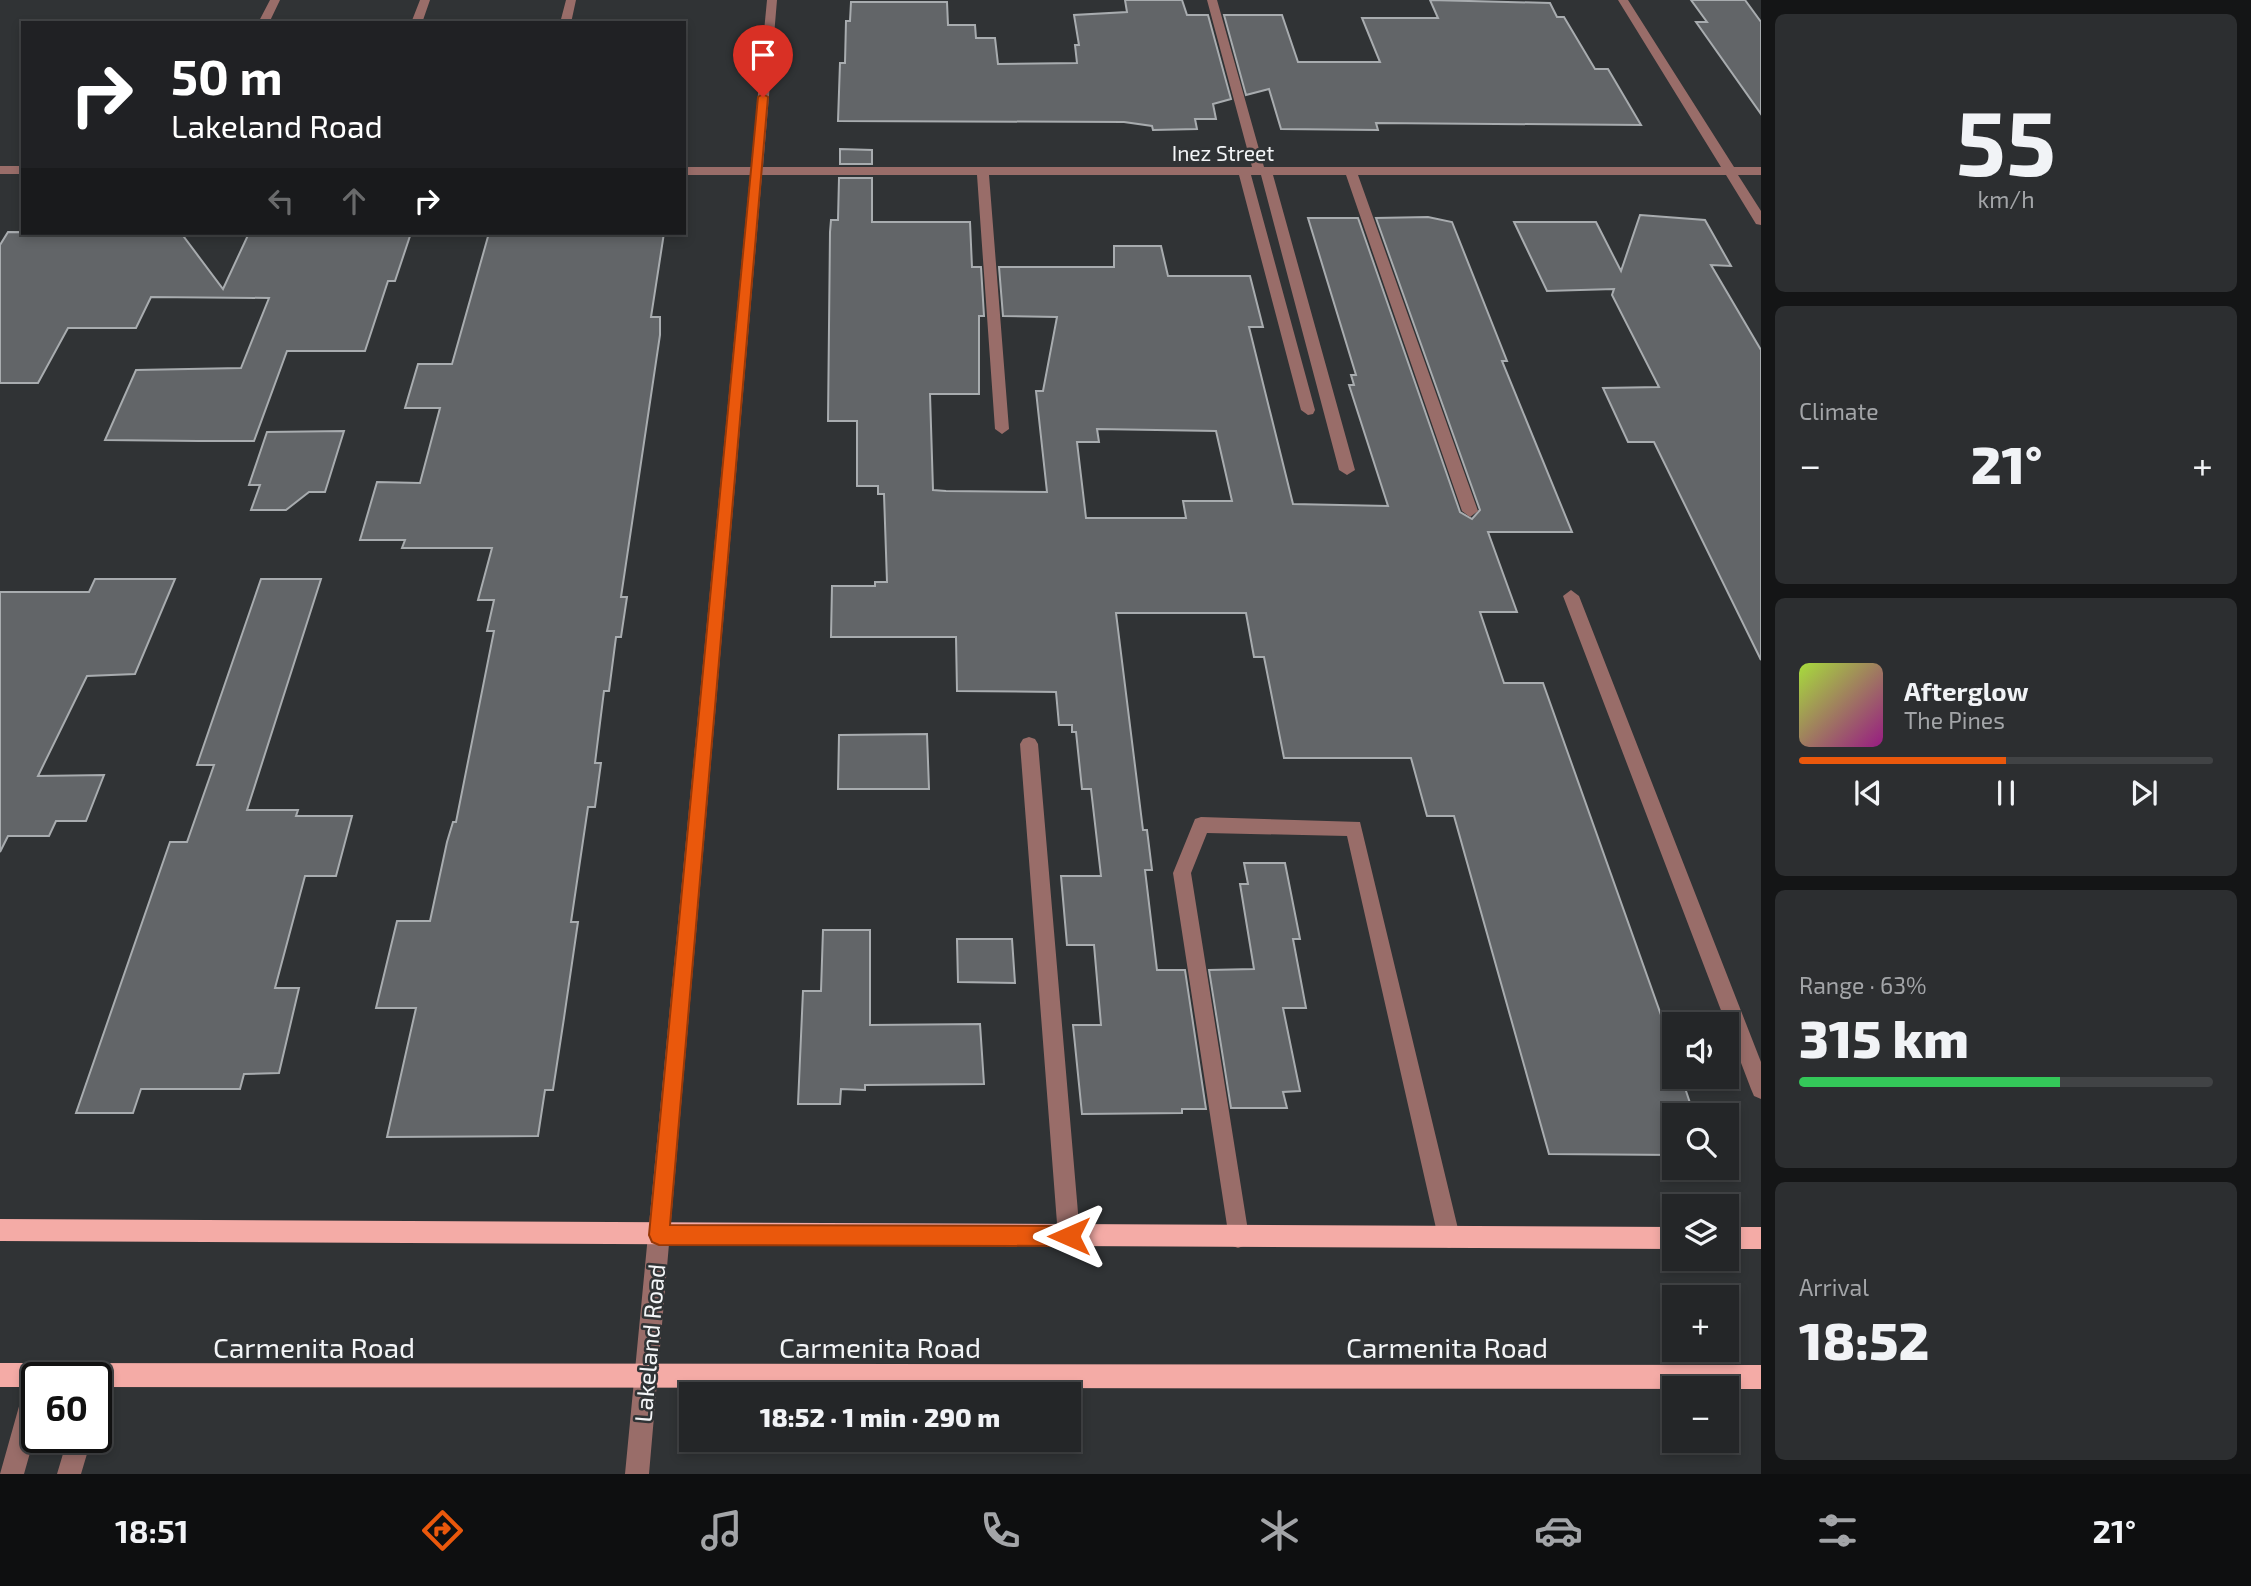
<!DOCTYPE html>
<html lang="en">
<head>
<meta charset="utf-8">
<style>
  body { margin:0; font-family:"Exo 2",sans-serif; background:#2c2e30; color:#f1f3f6; height:100vh; display:flex; flex-direction:column; font-size:26px; white-space:nowrap }
  * { box-sizing:border-box; margin:0 }
  p { font-size:23px; color:#a3a5a8 }
  .icon { flex:none; width:38px; height:38px; fill:none; stroke:currentColor; stroke-width:2; stroke-linecap:round; stroke-linejoin:round }
  .map { position:relative; flex:1; overflow:hidden }
  .panel { display:flex; flex-direction:column; gap:14px; padding:14px; background:#141516; width:490px }
  .panel>* { flex:none }
  .hud { position:absolute; left:21px; top:21px; width:665px; height:214px; border-radius:0px; box-shadow:0 4px 10px #0003,0 0 0 2px #414345; background:#202124; color:#fff; overflow:hidden }
  .controls { position:absolute; left:1662px; top:1012px; display:grid; gap:14px }
  .controls a { display:grid; place-items:center; width:77px; height:77px; border-radius:0px; background:#242628; box-shadow:0 4px 10px #0003,0 0 0 2px #414345; font-size:35px }
  .speed { position:absolute; left:21px; top:1362px; display:flex; gap:14px; font-size:35px; font-weight:700; text-align:center }
  .speed>* { display:grid; place-content:center; width:91px; height:91px; border-radius:50%; background:#242628; box-shadow:0 4px 10px #0003,0 0 0 2px #414345; line-height:1 }
  .speed .limit { border:4px solid #111; border-radius:10px; background:#fff; color:#111 }
  .pin { position:absolute; display:grid; place-items:center; width:60px; height:60px; color:#fff; margin:-72px -30px; border-radius:50% 50% 50% 0; rotate:-45deg; box-shadow:0 0 7px #0007 }
  .pin .icon { rotate:45deg }
  .me { position:absolute; width:77px; margin:-38px; rotate:270deg; stroke-linejoin:round; filter:drop-shadow(0 0 5px #0008) }
  .turn { display:flex; align-items:center; gap:24px; height:147px; padding:0 35px; font-size:32px }
  .turn .icon { width:91px; height:91px; stroke-width:2.5 }
  .turn b { display:block; font-size:49px; line-height:60px }
  .lanes { display:flex; align-items:center; height:66px; padding:0 35px; background:#0003; justify-content:center; gap:35px; direction:ltr }
  .lanes .off { opacity:.35 }
  .big { font-size:52px; font-weight:800; line-height:1.1 }
  .panel .card { flex:1; display:flex; flex-direction:column; justify-content:center; gap:10px; min-width:0; padding:0 24px; border-radius:10px; background:#2c2e30 }
  .panel .dial { align-items:center; gap:0 }
  .dial b { font-size:91px; line-height:1 }
  .song { display:flex; align-items:center; gap:21px }
  .cover { width:84px; height:84px; border-radius:10px; background:linear-gradient(135deg,hsl(80 70% 55%),hsl(310 70% 35%)) }
  .played { height:7px; border-radius:4px; background:linear-gradient(90deg,#ea580c 50%,#414345 50%) }
  .keys { display:flex; justify-content:space-around; direction:ltr }
  .heat { display:flex; justify-content:space-between; align-items:center; font-size:38px; direction:ltr }
  .charge { height:10px; border-radius:5px; background:linear-gradient(90deg,#34c759 63%,#414345 0) }
  .trip { position:absolute; left:679px; top:1382px; width:402px; height:70px; border-radius:0px; background:#242628; box-shadow:0 4px 10px #0003,0 0 0 2px #414345; font-weight:800; line-height:70px; text-align:center }
  .tabs { display:flex; height:112px; justify-content:space-around; align-items:center; background:#0e0f10; color:#a3a5a8 }
  .tabs .icon { width:49px; height:49px }
  .tabs .active { color:#ea580c }
  .tabs b { font-size:32px; color:#f1f3f6 }
  main { display:flex; flex:1; min-height:0 }
  .map>svg:first-child { display:block }
</style>
</head>
<body>
<main>
<div class="map">
<svg width="1761" height="1474" viewBox="0 0 1761 1474">
  <rect width="100%" height="100%" fill="#303335"/>
  <path fill="#626568" stroke="#a8acaf" stroke-width="2" fill-rule="evenodd" d="M1125,0h57l5,15h21l23,84 -18,5 3,15h-21l2,10 -44,1 -1,-4 -28,-4 -286,-1 2,-58h5l1,-42h4l1,-19h96l1,23h27l1,13h19l3,26 79,-1 -2,-18h4l-5,-30 53,-3z
    M1430,0l120,3 7,14h7l31,52h13l33,56 -265,-2 2,7 -97,-1 -12,-40 -23,6 -22,-80h58l16,47h82l-18,-44h76z
    M1691,0h54l16,22v92l-65,-92h11z
    M840,149l32,1v14h-32z
    M839,178h33v44h98l2,45h9l3,49h-5v78h-49l3,96 13,1 101,1 -11,-101h7l14,-74 -54,-1 -4,-49h115v-21h47l7,30h82l13,51h-14l44,177 95,2 -39,-121h5l-3,-10h5l-48,-157h50l102,294 12,7 8,-9 -104,-292 52,-1 24,5 55,139h-5l70,171h-84l29,80h-37l24,71h39l123,346 9,28v19h6l13,39h-19v40l-126,-1 -95,-338h-27l-16,-58h-127l-20,-101h-10l-8,-44h-130l27,217h4l5,40h-7l12,100h28l21,139h-24v4l-100,1 -9,-89h28l-7,-80h-27l-6,-69h40l-10,-87h-9l-6,-57h-4v-7h-13l-3,-33 -99,-1 -1,-54h-125l1,-51h43v-4h12l-3,-88h-6v-8h-21v-65h-29l2,-189 1,-12h7zM1097,429l119,2 16,70h-49l3,17h-100l-9,-76h22z
    M1640,215l65,5 26,46 -20,-1 50,85v310l-107,-218h-26l-25,-54 56,-1 -47,-92 2,-6 -67,2 -33,-69h82l25,49z
    M8,232l173,1 42,56 26,-56h162l-16,48h-7l-23,70h-78l-33,90h-56l-93,-1 31,-70 105,-2 28,-70 -118,-1 -15,31h-68l-30,55h-38v-138z
    M489,233h175l-13,84h9v18l-39,262h6l-6,40h-5l-7,54h-5l-9,72h6l-6,44h-7l-17,115h7l-14,96 -11,72h-8l-7,46 -151,1 29,-129h-40l21,-87h33l17,-79 6,-20h3l38,-191h-7l7,-31h-16l14,-52h-90l3,-8h-45l17,-58 43,1 20,-75h-35l13,-44h34z
    M344,431l-19,61h-16l-23,18h-35l9,-25h-11l18,-53z
    M95,579h80l-40,95 -48,2 -49,100 66,-1 -18,46h-30l-7,15h-41l-8,16v-260h89z
    M261,579h60l-74,231h51l-2,6h56l-16,60h-31l-30,112h24l-20,85 -35,1 -4,15h-99l-8,24h-57l94,-271h17l27,-77h-17z
    M927,734l2,55h-91l1,-54z
    M1244,863h41l15,76h-7l13,69h-23l17,83 -17,1 4,16h-56l-22,-138 45,-1 -14,-85h8z
    M823,930h47v95l110,-1 4,60 -119,1v5l-24,-1 -1,15h-42l5,-113h18z
    M957,939h55l3,44 -57,-1z"/>
  <g fill="none" stroke-linecap="round" stroke-linejoin="round">
    <path fill="#996d69" fill-rule="evenodd" d="M270,0h10l-11,23h-11z
      M420,0h10l-8,23h-11z
      M566,0h10l-5,23h-11z
      M767,0h10l-14,167h489l-45,-167h10l47,167h457l-103,-167h10l106,167h27v8h-23l23,36v14l-5,-1 -30,-49h-368l120,336 -8,6 -8,-6 -116,-336h-73l82,295 -8,5 -8,-5 -78,-295h-10l64,235 -2,4 -5,1 -7,-5 -62,-235h-250l20,254 -7,5 -7,-5 -18,-254h-215l-113,1299h-24l125,-1299h-66v-8h67z
      M0,166h23v8h-23z
      M1571,590l8,6 182,466v37l-7,-3 -3,-7 -188,-493z
      M1029,737l6,2 3,5 42,492 -3,8 -8,3 -8,-3 -3,-8 -38,-492 3,-5z
      M1201,817l159,5 100,415 -3,8 -8,3 -8,-3 -3,-8 -91,-401 -140,-3 -16,40 58,364 -3,8 -8,3 -8,-3 -57,-372 22,-54z
      M37,1373l8,4h-8v51l-13,46h-24l25,-89 4,-8z
      M68,1437h24l-11,37h-24z"/>
    <path fill="#f4aba6" fill-rule="evenodd" d="M0,1219l1675,8v22l-1675,-8z
      M1727,1227h34v22h-34z
      M0,1363l1761,2v24l-1665,-2v-10h-59v10h-37z"/>
  </g>
  <path fill="#ea580c" stroke="#983908" stroke-width="2" d="M763,94l5,3 -98,1128 399,1 7,3 3,7 -3,7 -7,3 -410,-1 -7,-3 -3,-7 109,-1138z"/>
  <g text-anchor="middle" dominant-baseline="central" stroke-width="5" stroke-linejoin="round" paint-order="stroke">
    <g font-size="21" fill="#f3f5f7" stroke="#303335">
      <text x="1223" y="152">Inez Street</text>
    </g>
    <g font-size="24" fill="#f3f5f7" stroke="#303335">
      <text transform="translate(649 1343) rotate(-85)">Lakeland Road</text>
    </g>
    <g font-size="28" fill="#f3f5f7" stroke="#303335">
      <text x="314" y="1347">Carmenita Road</text>
      <text x="880" y="1347">Carmenita Road</text>
      <text x="1447" y="1347">Carmenita Road</text>
    </g>
  </g>
</svg>
<div class="controls">
<a><svg class="icon" aria-label="sound" viewBox="0 0 24 24"><path d="M4 9h4l5-4v14l-5-4H4zM17 9q2 3 0 6"/></svg></a>
<a><svg class="icon" aria-label="search" viewBox="0 0 24 24"><circle cx="10" cy="10" r="6"/><path d="M15 15l6 6"/></svg></a>
<a><svg class="icon" aria-label="layers" viewBox="0 0 24 24"><path d="M12 4l9 5-9 5-9-5zM3 14l9 5 9-5"/></svg></a>
<a>+</a>
<a>−</a>
</div>
<div class="speed"><div class="limit">60</div></div>
<div class="pin" style="left:763px;top:97px;background:#d93025"><svg class="icon" aria-label="arrive" viewBox="0 0 24 24"><path d="M6 21V4h12l-3 4 3 4H6"/></svg></div>
<svg class="me" style="left:1069px;top:1236px" viewBox="-20 -20 40 40"><path d="M0-17L14 15 0 8-14 15z" fill="#ea580c" stroke="#fff" stroke-width="4"/></svg>
<div class="trip">18:52 · 1 min · 290 m</div>
<div class="hud">
<div class="turn"><svg class="icon" aria-label="right" viewBox="0 0 24 24"><path d="M7 20v-9h11M14 6l5 5-5 5"/></svg><div><b>50 m</b>Lakeland Road</div></div>
<div class="lanes"><svg class="icon off" aria-label="left" viewBox="0 0 24 24"><path d="M17 20v-9H6M10 6l-5 5 5 5"/></svg><svg class="icon off" aria-label="ahead" viewBox="0 0 24 24"><path d="M12 20V5M6 11l6-6 6 6"/></svg><svg class="icon" aria-label="right" viewBox="0 0 24 24"><path d="M7 20v-9h11M14 6l5 5-5 5"/></svg></div>
</div>
</div>
<section class="panel">
<div class="card dial"><b>55</b><p>km/h</p></div>
<div class="card"><p>Climate</p>
<div class="heat"><a>−</a><b class="big">21°</b><a>+</a></div>
</div>
<div class="card">
<div class="song"><i class="cover"></i><div><b>Afterglow</b><p>The Pines</p></div></div>
<div class="played"></div>
<div class="keys"><svg class="icon" aria-label="previous" viewBox="0 0 24 24"><path d="M18 5L8 12l10 7zM5 5v14"/></svg><svg class="icon" aria-label="pause" viewBox="0 0 24 24"><path d="M8 5v14M16 5v14"/></svg><svg class="icon" aria-label="next" viewBox="0 0 24 24"><path d="M6 5l10 7-10 7zM19 5v14"/></svg></div>
</div>
<div class="card"><p>Range · 63%</p><b class="big">315 km</b><div class="charge"></div></div>
<div class="card"><p>Arrival</p><b class="big">18:52</b></div>
</section>
</main>
<nav class="tabs">
<b>18:51</b>
<svg class="icon active" aria-label="directions" viewBox="0 0 24 24"><path d="M12 3l9 9-9 9-9-9zM9 14v-3h6M13 9l2 2-2 2"/></svg>
<svg class="icon" aria-label="music" viewBox="0 0 24 24"><path d="M9 18V5l10-2v13"/><circle cx="6" cy="18" r="3"/><circle cx="16" cy="16" r="3"/></svg>
<svg class="icon" aria-label="phone" viewBox="0 0 24 24"><path d="M5 4h4l2 5-3 2q2 4 5 5l2-3 5 2v4C11 20 4 13 5 4z"/></svg>
<svg class="icon" aria-label="climate" viewBox="0 0 24 24"><path d="M12 3v18M4 7l16 10M4 17L20 7"/></svg>
<svg class="icon" aria-label="car" viewBox="0 0 24 24"><path d="M5 17H2v-5l4-1 3-4h7l3 4 3 1v5h-3M9 17h6M6 11h13"/><circle cx="7" cy="17" r="2"/><circle cx="17" cy="17" r="2"/></svg>
<svg class="icon" aria-label="filters" viewBox="0 0 24 24"><path d="M4 7h16M4 17h16"/><circle cx="9" cy="7" r="2"/><circle cx="15" cy="17" r="2"/></svg>
<b>21°</b>
</nav>
</body>
</html>
